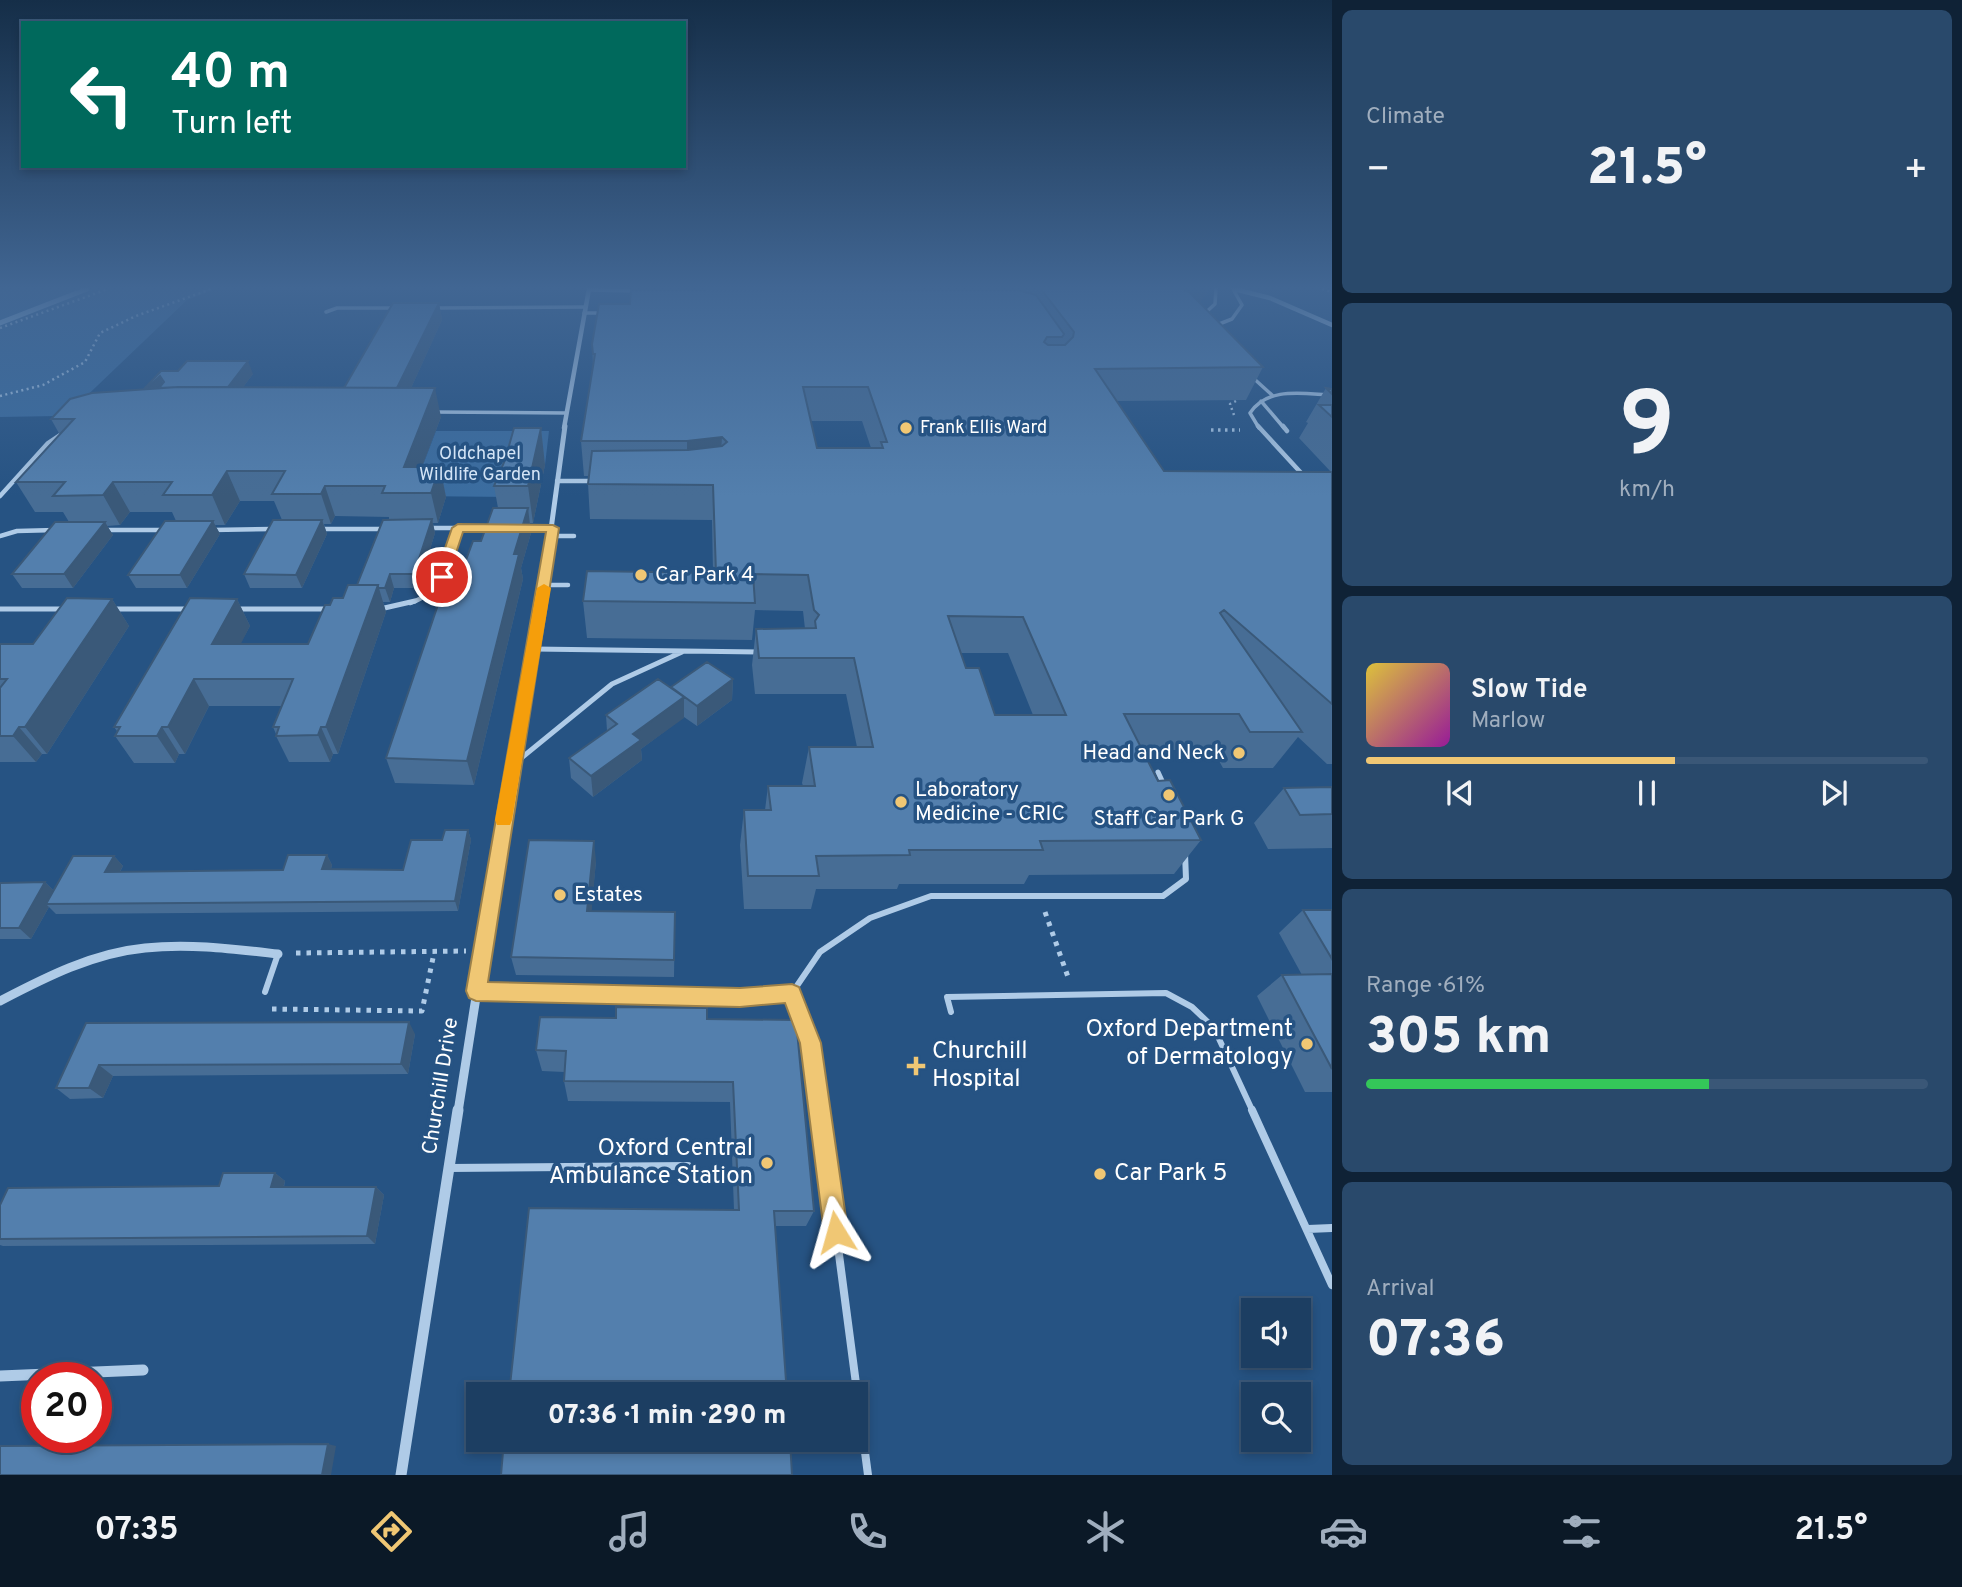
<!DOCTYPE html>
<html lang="en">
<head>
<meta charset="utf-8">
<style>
  body { margin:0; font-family:Overpass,sans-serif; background:#29496b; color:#f1f3f6; height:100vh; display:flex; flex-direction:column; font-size:26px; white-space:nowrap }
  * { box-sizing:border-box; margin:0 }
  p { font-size:23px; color:#a0aebe }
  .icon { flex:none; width:38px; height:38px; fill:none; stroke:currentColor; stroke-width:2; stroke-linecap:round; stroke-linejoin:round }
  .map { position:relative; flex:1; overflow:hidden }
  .sheet { display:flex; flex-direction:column; gap:10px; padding:10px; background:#0f2236; width:630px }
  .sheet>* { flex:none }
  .top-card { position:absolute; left:21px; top:21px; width:665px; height:147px; border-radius:0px; box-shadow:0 4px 10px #0003,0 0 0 2px #3a5777; background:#00695c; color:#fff; overflow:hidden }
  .tools { position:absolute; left:1241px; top:1298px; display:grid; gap:14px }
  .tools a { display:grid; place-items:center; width:70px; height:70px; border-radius:0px; background:#1c3e62; box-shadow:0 4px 10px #0003,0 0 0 2px #3a5777; font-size:35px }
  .speed { position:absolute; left:21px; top:1362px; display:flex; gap:14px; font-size:35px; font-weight:700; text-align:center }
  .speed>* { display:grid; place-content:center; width:91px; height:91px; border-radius:50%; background:#1c3e62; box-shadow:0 4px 10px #0003,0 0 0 2px #3a5777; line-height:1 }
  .speed .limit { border:10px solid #d22; background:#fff; color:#111 }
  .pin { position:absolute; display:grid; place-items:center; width:60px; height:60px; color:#fff; margin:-30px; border:4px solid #fff; border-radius:50%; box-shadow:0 2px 7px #0007 }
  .me { position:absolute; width:77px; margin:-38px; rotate:352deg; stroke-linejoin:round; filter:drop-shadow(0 0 5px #0008) }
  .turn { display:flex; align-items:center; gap:24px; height:147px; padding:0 35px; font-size:32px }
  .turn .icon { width:91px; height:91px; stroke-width:2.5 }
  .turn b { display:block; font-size:49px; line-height:60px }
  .big { font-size:52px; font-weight:800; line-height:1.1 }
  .sheet .tile { flex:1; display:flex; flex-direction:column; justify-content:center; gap:10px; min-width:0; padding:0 24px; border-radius:10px; background:#29496b }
  .sheet .dial { align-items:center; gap:0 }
  .dial b { font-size:91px; line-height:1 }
  .song { display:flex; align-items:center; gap:21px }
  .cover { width:84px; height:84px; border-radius:10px; background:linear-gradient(135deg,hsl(50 70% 55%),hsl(300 70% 35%)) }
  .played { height:7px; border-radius:4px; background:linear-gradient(90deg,#f0c774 55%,#3a5777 55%) }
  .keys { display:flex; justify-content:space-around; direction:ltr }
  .heat { display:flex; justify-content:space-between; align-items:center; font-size:38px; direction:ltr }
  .charge { height:10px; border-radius:5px; background:linear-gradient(90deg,#34c759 61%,#3a5777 0) }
  .trip { position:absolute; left:466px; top:1382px; width:402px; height:70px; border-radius:0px; background:#1c3e62; box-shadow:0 4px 10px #0003,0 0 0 2px #3a5777; font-weight:800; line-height:70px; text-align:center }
  .menu { display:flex; height:112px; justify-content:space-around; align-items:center; background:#0b1927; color:#a0aebe }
  .menu .icon { width:49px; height:49px }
  .menu .active { color:#f0c774 }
  .menu b { font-size:32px; color:#f1f3f6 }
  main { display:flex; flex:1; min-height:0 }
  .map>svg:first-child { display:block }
</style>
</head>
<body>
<main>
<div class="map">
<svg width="1332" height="1475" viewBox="0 0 1332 1475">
  <rect width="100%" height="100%" fill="#265383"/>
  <path fill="#3b6da0" d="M0,289h216l-29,11 -113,108 -16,8 -58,1z
    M436,431h113l-4,34 -34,32 -100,-1z"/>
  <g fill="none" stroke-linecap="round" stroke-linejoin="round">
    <path stroke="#a4c6e8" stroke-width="5" d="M0,323l87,-34"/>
    <path stroke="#afcbe7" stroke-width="2.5" stroke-dasharray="2 3.5" stroke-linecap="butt" d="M1322,289l10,3
      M0,328l108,-39
      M0,396l43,-11 42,-23 15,-29 36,-17 75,-27
      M1234,415l-4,-11 6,-3"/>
    <path stroke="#afcbe7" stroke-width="3.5" stroke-dasharray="2.5 4.5" stroke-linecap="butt" d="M1211,430h29"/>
    <path stroke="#afcbe7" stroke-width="5" stroke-dasharray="4.5 6" stroke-linecap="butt" d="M1045,912l23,65
      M296,953l170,-2
      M272,1009l150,2 12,-58"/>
    <path stroke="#afcbe7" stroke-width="3.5" d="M589,290l47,1
      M434,308l150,-1
      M326,312l11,-4h59
      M584,313h18
      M1204,314l11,-10 1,-15
      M1214,326l18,-7 10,-14 -9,-16
      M1251,376l21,19
      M1261,401l23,27
      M433,412l133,1
      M1259,428l-9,-15c18,-27 54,-19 82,-18"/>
    <path stroke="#afcbe7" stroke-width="4.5" d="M1258,426l45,49
      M1283,426l4,5
      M557,481h35
      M0,496l48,-53 15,-10
      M458,528h32
      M524,528h29
      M321,529h64
      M104,530h60
      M212,530l61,-1
      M0,536l17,-5 39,-1
      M552,536h22
      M544,585h24
      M410,603c33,-10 39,-45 48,-75h-29"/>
    <path stroke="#afcbe7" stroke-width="5" d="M0,609h66
      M114,609h74
      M237,609h91
      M380,609l35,-8
      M534,649l225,3
      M514,764l98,-80 70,-32
      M1158,772l6,13"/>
    <path stroke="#afcbe7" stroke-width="6" d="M476,991l264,6 52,-4 28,-41 50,-34 61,-22h232l23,-17 -1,-26
      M265,992l13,-38
      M792,993l19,50 9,69
      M951,1012l-4,-15 219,-4 26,14 22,21 39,84"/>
    <path stroke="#afcbe7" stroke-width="8" d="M820,1110l48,365
      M1252,1110l80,175
      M449,1168l239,-2
      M1308,1229l24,-1"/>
    <path stroke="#afcbe7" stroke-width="4.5" d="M1234,289l36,9 62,27
      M564,428l25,-139"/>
    <path stroke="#afcbe7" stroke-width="5" d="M541,603l24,-177"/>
    <path stroke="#afcbe7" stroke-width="7" d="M502,827l40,-226"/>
    <path stroke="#afcbe7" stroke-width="9" d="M0,1001c46,-24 93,-48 145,-53 44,-5 89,1 133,6
      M458,1112l45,-287"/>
    <path stroke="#afcbe7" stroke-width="11" d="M0,1376l143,-6
      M401,1475l57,-365"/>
  </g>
  <path fill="#476d95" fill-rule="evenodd" d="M701,289h509l-11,13 64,65 -17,33 -129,1 47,70 167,1 -32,-34 9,-15 -2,-1 20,-34 6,1v375h-5l-29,-27 -25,31h-50l-10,-18h-71l16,31 43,59 -27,34 -145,1 -5,9h-125l-2,5h-81l-5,20h-67l-4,-64 4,-35h21l3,-24h35l-1,-3 7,-36h48l-11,-53h-91l-3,-29 4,-36h49l-2,-18 -48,-1 -3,30 -165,-2 -4,-37 130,-28 -1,-53 -122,-1 -2,-35 1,-8h-5l-3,-35 12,-75 -1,-22 38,-40 71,-14zM811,421h51l9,27h-54zM961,653h47l25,62h-38l-29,-47z
    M439,303l3,17 -31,68 30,29 -19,50h18l6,30 -8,26h-5l2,10 -17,55h-24l-4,14h-7l3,10 -48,142h-5l-3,8h-41l-13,-26v-2l-3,-7 9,-21h-73l-24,48h-6l-4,9h-41l-19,-27 2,-5 -3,-4 123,-128 13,27 -10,18h68l22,-39 13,-7 14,-13 32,-65v-3l-54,-1 -4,8h-7l3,10 -25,54h-52l-6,-14 38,-54 -8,-19h-34l-15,24h-10l5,9 -33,54h-51l-8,-13 48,-54 -4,-9h-42l-10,13 -13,1 6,9 -40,53h-51l-10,-14 57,-52 -6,-10h-28l-19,-30 44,-47 -9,-16 93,-30 17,-18 92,3 -10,13 101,1z
    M541,428l4,37 -12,58h-3l1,10 -10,35 2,11 -49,206 -79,-2 -9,-25 70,-171 25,-46 17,-33 -4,-22z
    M112,599l17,27 -82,128h-5l-6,8h-36v-118h33z
    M733,679l-1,21 -35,26 -13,-9 -43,32 1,11 -49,37 -22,-19 -2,-20 38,-27 -1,-16 65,-27z
    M1332,787v61l-64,1 -14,-26 30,-35z
    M468,830l3,10 -13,71 -402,3 -7,-7 -18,32h-31v-56l45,-1 9,9 60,-35 9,10 -3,6 163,-2 44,-15 5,10 -1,4 72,1 39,-30z
    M596,861l-5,50 84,1 -1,65 -158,-2 -5,-18z
    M1303,910h29v182h-27l-48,-96 25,-21h20l-23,-42z
    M707,1019l107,192 -8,15h-31l-41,-16 -4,-108 -162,-1 -4,-20v-9l-22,-1 -6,-21z
    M86,1023l329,11 -7,40 -295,2 -10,22 -33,1 -14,-11z
    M275,1173l10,8 -1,6h92l8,8 -9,49 -372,2 -3,-1v-40l219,-19z"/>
  <path fill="#3a5979" d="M1186,289h24l-10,13 -24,11z
    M439,303l3,17 -40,88 -5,-19z
    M248,361l5,13 -25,33 -5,-13z
    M160,376l6,13 -28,7z
    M435,388l6,29 -29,76 -8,-26z
    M541,428l4,37 -12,58 -5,-37z
    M722,437l-2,34 -33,4v-34z
    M440,467l6,30 -8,26 -7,-30z
    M227,471l13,30 -15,24 -13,-30z
    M113,482l17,30 -10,13 -17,-30z
    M325,486l10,30 -4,8 -10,-30z
    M528,508l3,25 -10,35 2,11 -49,206 -7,-24 47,-207z
    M432,519l3,14 -17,55 -4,-14z
    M322,520l5,14 -25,54 -6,-13z
    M213,521l7,13 -33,54 -7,-13z
    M105,522l8,13 -40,53 -9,-14z
    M390,574l4,14 -4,14 -5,-14z
    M378,585l8,27 -48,142 -12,-27z
    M112,599l17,27 -82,128 -22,-27z
    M237,599l13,27 -23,45 -15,-27z
    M194,679l15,27 -24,48 -17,-27z
    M733,679l-1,21 -35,26v-20z
    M684,697v21l-43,31 1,11 -49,37 -2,-21 42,-42z
    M19,727l23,27 -6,8 -23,-26z
    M162,727l17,27 -4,9 -18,-27z
    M321,727l12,27 -3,8 -12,-27z
    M468,830l3,10 -13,71 -3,-10z
    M594,841l2,20 -6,69 -3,-19z
    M327,855l5,10 -4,15 -6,-11z
    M114,856l9,10 -9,16 -9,-10z
    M45,882l11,11 -10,11 3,3 -18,32 -12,-11z
    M409,1022l6,12 -7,40 -7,-10z
    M99,1065l14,11 -10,22 -14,-10z
    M275,1173l10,8 -4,15 -10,-9z
    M376,1187l8,8 -9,49 -8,-8z
    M328,1444l8,2 -5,29h-9z"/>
  <path fill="#537fad" stroke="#3a5979" stroke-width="2" fill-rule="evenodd" d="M704,289l314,1 18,5 28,39 -2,3h-15l-3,5 4,3h17l8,-8 1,-5 -33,-43h142l6,3 74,75 -168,2 69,102 168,1v232l-108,-94 -4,3 82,119h-52l-11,-18h-115l34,67 12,-1 31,60 -161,1 3,9h-134l1,5 -94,1 3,20h-71l-4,-66h27l-3,-24h47l-6,-39h64l-19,-89h-95l-3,-29 60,-1 -1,-7 4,-6 -5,-5 -6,-35 -55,-1 2,29 -172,-2 4,-30 129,2 -3,-88 -125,-1 4,-33 96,-1 34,-4 5,-4 -5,-5 -35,4h-106l14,-87h-2l-1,-10 7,-40h31l1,-14h73zM803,387h65l19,55h-6l2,6h-66zM948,616l75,1 43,98h-71l-16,-47h-13z
    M393,303h46l-42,85h-53z
    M187,361h61l-20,26h-50l-19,1 5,-6 -4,-6 -14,13h-2l17,-18h17z
    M178,387l257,1 -31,79h36l-9,26h-49l3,-7h-60l-4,8h-49l13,-23h-58l-15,24h-49l9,-13h-59l-10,13 -50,1 12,-14h-49l58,-63h-23l19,-20 22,-6z
    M1326,388l6,1v5z
    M1319,405h13v12z
    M514,428h27l-13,58h-34l11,-26z
    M493,508h35l-14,46h5l-52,207 -81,-3 58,-171h12l17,-46h8z
    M432,519l-18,55h-24l-5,14h-7v-3h-21l26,-65z
    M273,520h49l-26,55 -52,-1z
    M165,521h48l-33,54h-52z
    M55,522h50l-41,52h-52z
    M348,585h30l-52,142h-5l-3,8 -42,1 3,-9h-6l20,-48h-99l-26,48h-6l-5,9h-42l5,-9h-6l76,-129 47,1 -25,45h96l17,-39h5l3,-7h10z
    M67,598l45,1 -87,128h-6l-6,9h-13v-48l7,-9h-7v-35h33z
    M707,662l26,17 -36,27 -26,-19z
    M658,679l26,18 -51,37 8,6 -50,36 -22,-18 48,-34 -11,-9z
    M1332,787v27l-32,1 -16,-27z
    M445,830h23l-13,71 -409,3 27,-48h41l-9,16 178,-2 5,-15h39l-5,14 81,1 8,-30h31z
    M529,840l65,1 -7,70 88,1 -1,48 -163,-3z
    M45,882l-26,46h-19v-45z
    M1303,910h29v49z
    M1332,974v95l-50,-94z
    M616,1007l91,1v11l89,1 18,191h-40l13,184h-278l20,-187 210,2 -6,-128 -169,-1 2,-30 -30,-1 4,-33 76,1z
    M409,1022l-8,42 -302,1 -10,23h-33l30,-65z
    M223,1173h52l-4,14h105l-9,49 -367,3v-34l8,-17 211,-2z
    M504,1440h286l2,35h-291z
    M328,1444l-6,31h-322v-29z"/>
  <linearGradient id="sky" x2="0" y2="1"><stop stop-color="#152e48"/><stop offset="0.58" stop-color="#416693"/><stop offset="1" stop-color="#416693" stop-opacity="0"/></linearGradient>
  <rect width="1332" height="496" fill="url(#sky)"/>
  <path fill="#f0c774" stroke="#9c814b" stroke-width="2" d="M458,524l95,1 6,3 -71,454 252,6 52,-4 7,3 22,56 27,189 -4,9 -8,3 -9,-3 -3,-9 -24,-189 -15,-40 -45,4 -264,-6 -7,-3 -3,-7 80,-459h-83l-15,45 -2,3h-9l-2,-3 17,-49z"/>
  <path fill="#f59e0b" d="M544,584l7,4 -39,232 -2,5h-13l-2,-5 42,-232z"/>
  <g fill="#f0c774" stroke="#265383" stroke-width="2.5">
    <circle cx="906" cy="428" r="7"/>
    <circle cx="641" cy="575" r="7"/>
    <circle cx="1239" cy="753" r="7"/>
    <circle cx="1169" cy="795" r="7"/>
    <circle cx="901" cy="802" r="7"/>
    <circle cx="560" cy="895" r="7"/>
    <circle cx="1307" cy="1044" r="7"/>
    <path d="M912.5 1055.5h7v7h7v7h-7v7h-7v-7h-7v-7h7z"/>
    <circle cx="767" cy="1163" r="7"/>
    <circle cx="1100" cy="1174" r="7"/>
  </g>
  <g text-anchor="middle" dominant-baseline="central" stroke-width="7" stroke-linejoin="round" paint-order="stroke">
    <g font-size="18" fill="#fff" stroke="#265383" text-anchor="start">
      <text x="920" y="428">Frank Ellis Ward</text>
    </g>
    <g font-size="18" fill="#d3e4f6" stroke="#265383">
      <text x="480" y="454">Oldchapel<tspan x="480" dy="21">Wildlife Garden</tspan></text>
    </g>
    <g font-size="21" fill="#fff" stroke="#265383" text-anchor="start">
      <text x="655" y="575">Car Park 4</text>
      <text x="1225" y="753" text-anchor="end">Head and Neck</text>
      <text x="915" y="790">Laboratory<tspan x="915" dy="24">Medicine - CRIC</tspan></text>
      <text x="1169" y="819" text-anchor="middle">Staff Car Park G</text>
      <text x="574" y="895">Estates</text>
    </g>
    <g font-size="21" fill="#fff" stroke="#265383">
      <text transform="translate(441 1086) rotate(-81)">Churchill Drive</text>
    </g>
    <g font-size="24" fill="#fff" stroke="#265383" text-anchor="end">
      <text x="1293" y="1030">Oxford Department<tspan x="1293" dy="28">of Dermatology</tspan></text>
      <text x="932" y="1052" text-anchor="start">Churchill<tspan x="932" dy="28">Hospital</tspan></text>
      <text x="753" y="1149">Oxford Central<tspan x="753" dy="28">Ambulance Station</tspan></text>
      <text x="1114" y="1174" text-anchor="start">Car Park 5</text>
    </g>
  </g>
</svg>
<div class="tools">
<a><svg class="icon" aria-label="sound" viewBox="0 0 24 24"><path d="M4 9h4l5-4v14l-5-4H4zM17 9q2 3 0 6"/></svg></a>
<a><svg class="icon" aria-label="search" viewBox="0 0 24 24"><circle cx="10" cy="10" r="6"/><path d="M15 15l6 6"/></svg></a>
</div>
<div class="speed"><div class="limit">20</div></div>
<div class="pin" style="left:442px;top:577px;background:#d93025"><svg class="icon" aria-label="arrive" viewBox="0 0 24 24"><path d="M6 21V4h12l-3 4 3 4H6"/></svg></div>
<svg class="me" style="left:836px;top:1232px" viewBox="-20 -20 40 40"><path d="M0-17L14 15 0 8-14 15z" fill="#f0c774" stroke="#fff" stroke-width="4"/></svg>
<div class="trip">07:36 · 1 min · 290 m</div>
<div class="top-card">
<div class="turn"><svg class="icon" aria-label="left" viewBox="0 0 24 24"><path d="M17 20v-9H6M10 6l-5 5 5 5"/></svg><div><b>40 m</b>Turn left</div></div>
</div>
</div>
<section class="sheet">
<div class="tile"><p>Climate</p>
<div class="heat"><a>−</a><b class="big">21.5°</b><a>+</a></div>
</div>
<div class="tile dial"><b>9</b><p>km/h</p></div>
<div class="tile">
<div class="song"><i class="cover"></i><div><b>Slow Tide</b><p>Marlow</p></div></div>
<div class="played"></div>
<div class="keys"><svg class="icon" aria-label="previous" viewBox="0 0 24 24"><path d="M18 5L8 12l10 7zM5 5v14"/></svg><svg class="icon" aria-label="pause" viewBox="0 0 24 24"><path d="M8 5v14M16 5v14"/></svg><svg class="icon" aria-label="next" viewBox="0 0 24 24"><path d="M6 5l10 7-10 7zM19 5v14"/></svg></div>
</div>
<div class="tile"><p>Range · 61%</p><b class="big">305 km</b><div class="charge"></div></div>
<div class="tile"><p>Arrival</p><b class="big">07:36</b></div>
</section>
</main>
<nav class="menu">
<b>07:35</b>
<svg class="icon active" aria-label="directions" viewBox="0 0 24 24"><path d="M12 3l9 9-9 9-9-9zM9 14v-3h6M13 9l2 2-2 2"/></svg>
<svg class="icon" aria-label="music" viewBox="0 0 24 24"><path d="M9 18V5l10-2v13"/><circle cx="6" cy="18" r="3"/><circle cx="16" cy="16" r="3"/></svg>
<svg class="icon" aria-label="phone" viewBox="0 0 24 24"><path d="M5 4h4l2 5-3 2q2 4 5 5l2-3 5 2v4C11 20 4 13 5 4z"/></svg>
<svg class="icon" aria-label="climate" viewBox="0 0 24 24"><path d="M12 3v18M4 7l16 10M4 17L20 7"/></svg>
<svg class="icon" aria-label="car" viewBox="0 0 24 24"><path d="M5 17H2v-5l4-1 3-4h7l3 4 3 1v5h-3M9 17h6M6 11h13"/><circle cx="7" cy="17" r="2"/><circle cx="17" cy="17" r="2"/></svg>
<svg class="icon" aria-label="filters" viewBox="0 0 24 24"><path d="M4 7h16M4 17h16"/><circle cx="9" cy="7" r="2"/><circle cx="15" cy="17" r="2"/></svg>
<b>21.5°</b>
</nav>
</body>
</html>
